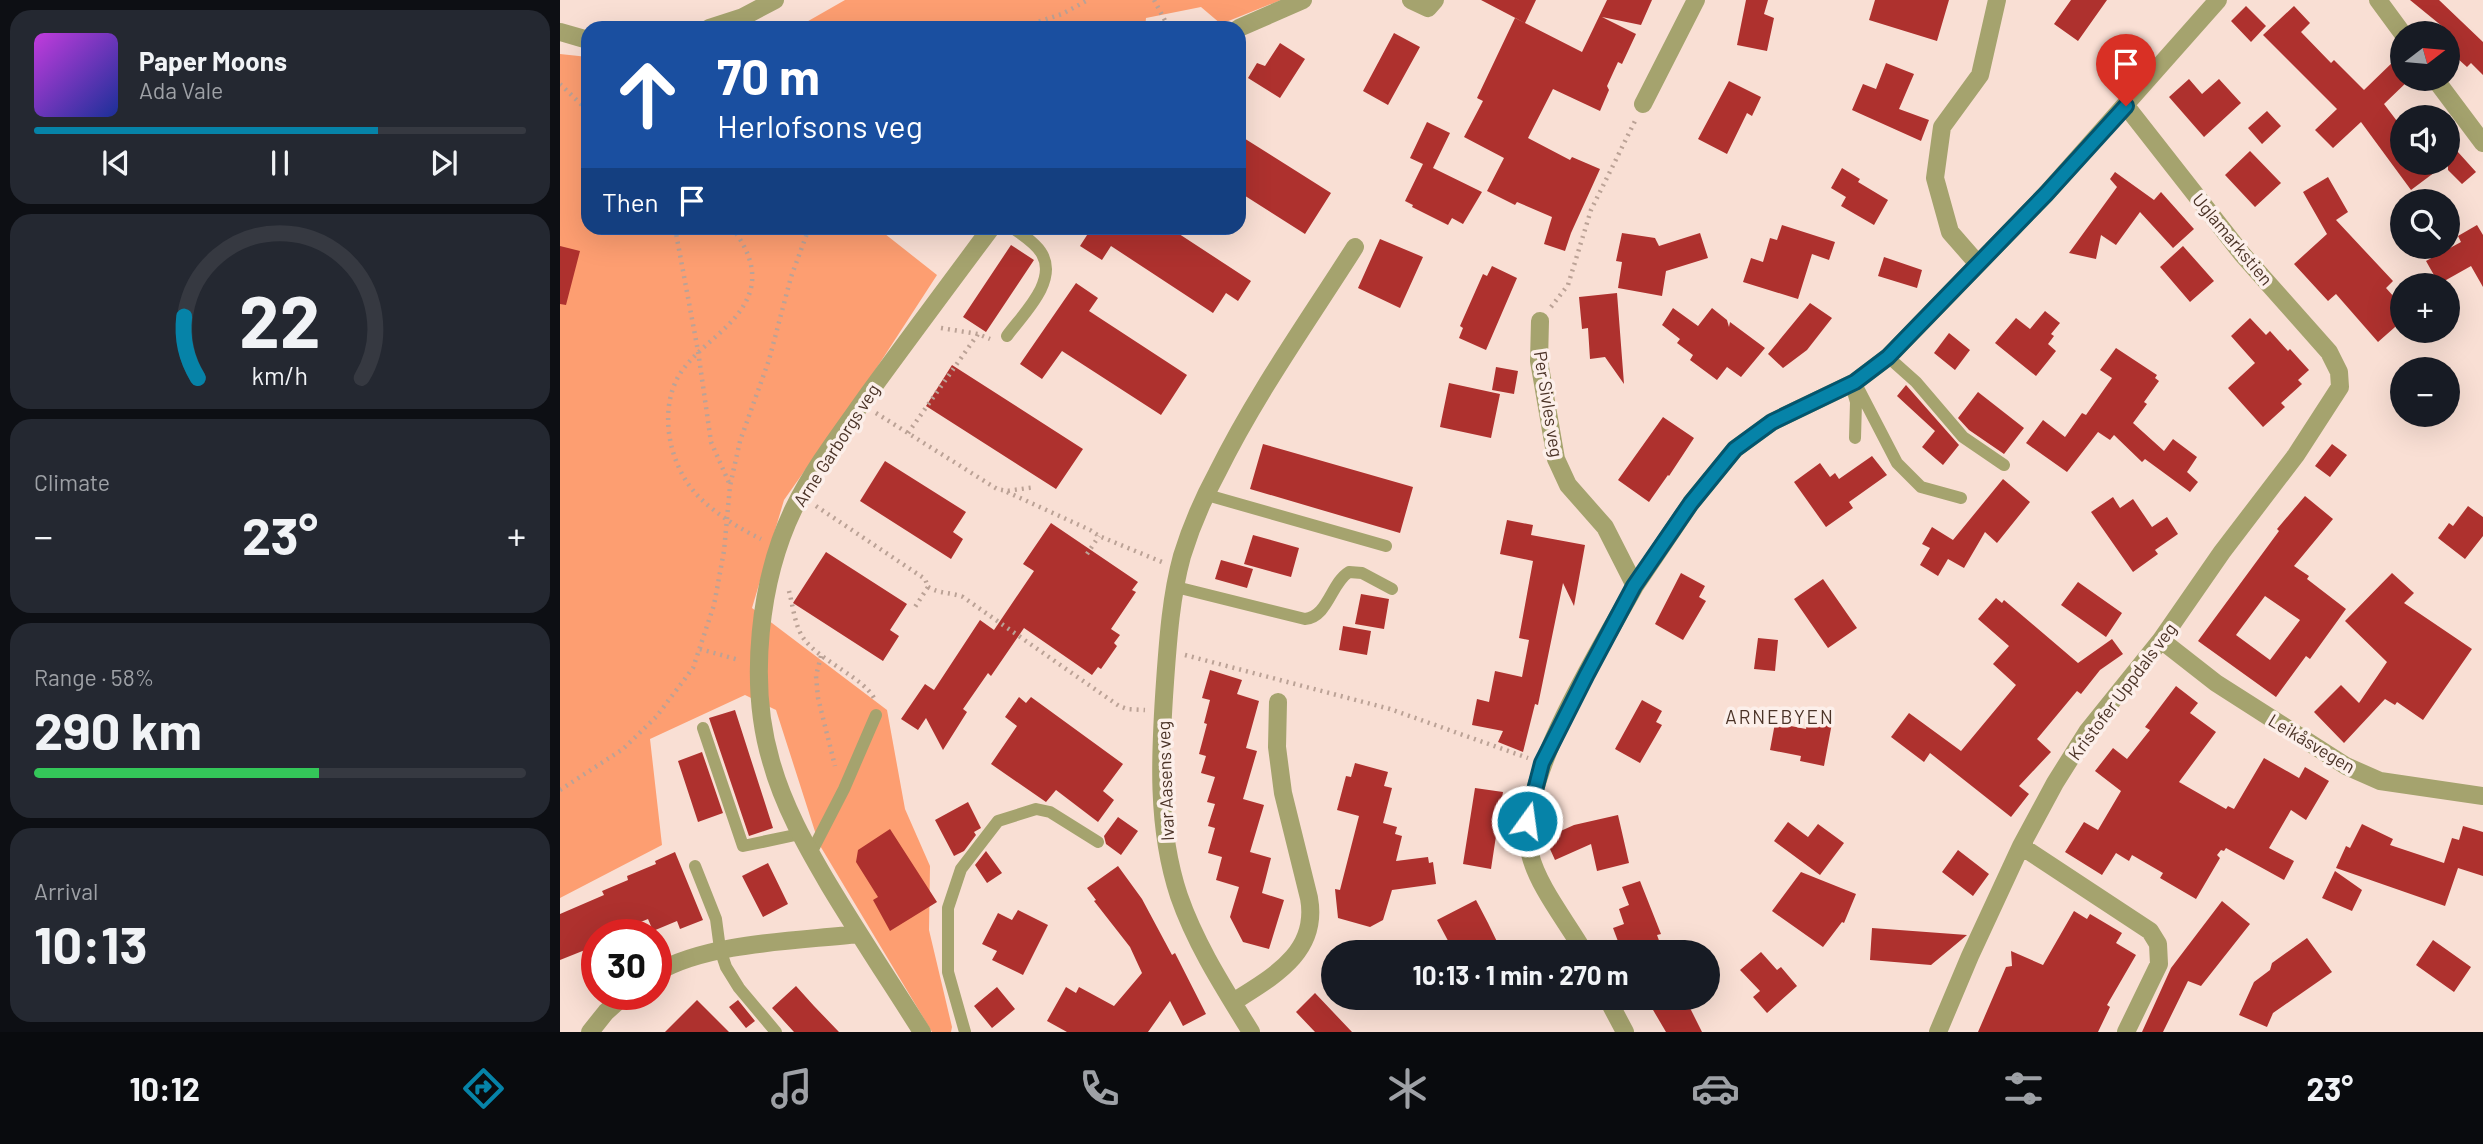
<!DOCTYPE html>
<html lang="en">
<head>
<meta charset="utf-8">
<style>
  body { margin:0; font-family:Barlow,sans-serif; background:#242831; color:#f1f3f6; height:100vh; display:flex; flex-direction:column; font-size:26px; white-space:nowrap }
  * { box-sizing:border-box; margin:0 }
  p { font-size:23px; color:#9ea1a6 }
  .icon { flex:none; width:38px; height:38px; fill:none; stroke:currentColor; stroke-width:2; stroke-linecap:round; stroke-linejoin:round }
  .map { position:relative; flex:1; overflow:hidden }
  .drawer { display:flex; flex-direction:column; gap:10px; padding:10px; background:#0d0f14; width:560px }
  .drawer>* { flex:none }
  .banner { position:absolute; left:21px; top:21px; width:665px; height:214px; border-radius:21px; box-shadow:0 7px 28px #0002; background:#1a4fa0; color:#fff; overflow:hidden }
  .needle { width:46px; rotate:74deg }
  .controls { position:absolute; left:1830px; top:21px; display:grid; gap:14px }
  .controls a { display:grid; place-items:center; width:70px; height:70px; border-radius:50%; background:#171b24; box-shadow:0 7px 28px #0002; font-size:35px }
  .speed { position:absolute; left:21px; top:919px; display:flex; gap:14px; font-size:35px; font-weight:700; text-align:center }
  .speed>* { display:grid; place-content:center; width:91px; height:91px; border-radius:50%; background:#171b24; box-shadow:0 7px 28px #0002; line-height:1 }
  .speed .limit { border:10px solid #d22; background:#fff; color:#111 }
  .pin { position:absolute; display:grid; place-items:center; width:60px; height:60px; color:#fff; margin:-72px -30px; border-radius:50% 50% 50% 0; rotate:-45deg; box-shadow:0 0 7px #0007 }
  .pin .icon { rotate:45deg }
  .me { position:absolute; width:77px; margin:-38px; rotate:14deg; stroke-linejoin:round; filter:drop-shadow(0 0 5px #0008) }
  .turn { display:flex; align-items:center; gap:24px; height:147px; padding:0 21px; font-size:32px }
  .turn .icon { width:91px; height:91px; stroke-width:2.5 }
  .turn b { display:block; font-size:49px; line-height:60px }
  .then { display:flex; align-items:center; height:66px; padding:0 21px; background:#0003; gap:14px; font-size:26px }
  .big { font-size:52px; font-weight:700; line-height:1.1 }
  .drawer .tile { flex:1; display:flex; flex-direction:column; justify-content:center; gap:10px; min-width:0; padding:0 24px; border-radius:21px; background:#242831 }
  .drawer .dial { align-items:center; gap:0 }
  .dial svg { height:182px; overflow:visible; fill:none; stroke:#363941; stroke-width:7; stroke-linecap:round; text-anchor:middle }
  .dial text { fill:#f1f3f6; stroke:none }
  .song { display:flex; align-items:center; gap:21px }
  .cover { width:84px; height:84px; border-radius:10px; background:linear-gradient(135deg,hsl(290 70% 55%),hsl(230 70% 35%)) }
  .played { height:7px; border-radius:4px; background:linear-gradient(90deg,#0683a8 70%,#363941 70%) }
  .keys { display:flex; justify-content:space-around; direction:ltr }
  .heat { display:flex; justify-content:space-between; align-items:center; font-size:38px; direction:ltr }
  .charge { height:10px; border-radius:5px; background:linear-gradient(90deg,#34c759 58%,#363941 0) }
  .trip { position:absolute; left:761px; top:940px; width:399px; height:70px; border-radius:35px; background:#171b24; box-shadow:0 7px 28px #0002; font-weight:700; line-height:70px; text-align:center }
  .tabs { display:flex; height:112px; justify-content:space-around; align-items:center; background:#090b0e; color:#9ea1a6 }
  .tabs .icon { width:49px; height:49px }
  .tabs .active { color:#0683a8 }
  .tabs b { font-size:32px; color:#f1f3f6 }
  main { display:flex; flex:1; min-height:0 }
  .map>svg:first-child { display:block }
</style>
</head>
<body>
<main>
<section class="drawer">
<div class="tile">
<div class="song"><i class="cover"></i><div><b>Paper Moons</b><p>Ada Vale</p></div></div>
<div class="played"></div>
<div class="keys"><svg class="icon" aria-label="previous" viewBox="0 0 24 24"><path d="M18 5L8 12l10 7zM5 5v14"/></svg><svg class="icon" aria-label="pause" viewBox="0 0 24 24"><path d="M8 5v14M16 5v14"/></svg><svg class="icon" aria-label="next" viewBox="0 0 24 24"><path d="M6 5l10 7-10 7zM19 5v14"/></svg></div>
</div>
<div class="tile dial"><svg viewBox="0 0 100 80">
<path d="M14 69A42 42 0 1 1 86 69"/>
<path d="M14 69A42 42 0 0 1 8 42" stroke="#0683a8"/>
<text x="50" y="56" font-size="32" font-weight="700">22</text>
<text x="50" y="72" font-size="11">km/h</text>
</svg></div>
<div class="tile"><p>Climate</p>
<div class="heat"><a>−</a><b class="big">23°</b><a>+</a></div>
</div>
<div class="tile"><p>Range · 58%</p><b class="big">290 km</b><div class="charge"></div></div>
<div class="tile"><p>Arrival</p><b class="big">10:13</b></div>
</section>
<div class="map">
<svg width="1923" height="1032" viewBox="0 0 1923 1032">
  <rect width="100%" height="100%" fill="#f9dfd4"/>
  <path fill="#fd9e71" d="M285,0h436l-60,24 -20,-17 -55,11 -1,10h-349z
    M0,54l28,3v171h293l-1,2 57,45 -65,100 -88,125 -32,108 135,102 18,99 25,57 -1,64 23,97 -1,5h-19l-113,-188 -43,-134 -31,-15 -95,44 12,106 -102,53z"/>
  <path fill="#ae312e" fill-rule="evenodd" d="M921,0h55l-11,23z
    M1047,0h45l-11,25 -39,-8 34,17 -14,30 -4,-2 -11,24 2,4 -9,21 -47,-22 -25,49 42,22 2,-3 28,12 -29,64 -6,18 -21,-7 8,-27 -35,-15 -2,3 -28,-14 17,-33 -40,-21 19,-36 -6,-3 38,-80 67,34z
    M1186,0h22l-4,14 10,4 -7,33 -30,-6z
    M1315,0h74l-12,41 -68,-21z
    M1511,0h36l-29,41 -24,-17z
    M1850,0h29l44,42v33l-12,-12 -4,4 -19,-17v-19z
    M1686,6l20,20 -15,16 -20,-21z
    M1734,6l16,17 -9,9 30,31 3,-3 30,30 33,-32 6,10v11h7l-26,25 19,25v34h44l-36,27 -50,-68 -28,26 -18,-18 22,-21 -74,-74z
    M834,33l26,14 -32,58 -25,-14z
    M720,43l25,16 -25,39 -32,-20 9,-15 8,3z
    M1326,63l28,11 -15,35 30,11 -8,21 -69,-31 11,-26 13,5z
    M1629,79l13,15 17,-15 22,24 -37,34 -35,-40z
    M1169,81l32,16 -9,19 -5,-3 -20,41 -29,-15z
    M1707,111l14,15 -19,18 -14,-16z
    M867,122l23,11 -17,35 49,24 -19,32 -11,-6 -4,7 -36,-18 1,-2 -8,-4 18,-37 -13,-6z
    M679,135l92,58 -26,41 -66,-42z
    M1888,141l28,31 -14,12 -14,-14z
    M1690,151l31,32 -26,24 -30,-32z
    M1282,168l18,11 -2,3 30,18 -14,25 -33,-19 5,-9 -15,-9z
    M1555,172l39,28 7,-8 33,37 -21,19 -33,-36 -24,33 -15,-10 -5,24 -27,-6 48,-66 -7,-8z
    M1768,177l20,35 -12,8 57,61 -7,7 17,19v13l-25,22 -42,-48 -8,7 -34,-37 33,-30 -24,-42z
    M1222,225l53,17 -6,18 -17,-6 -14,45 -55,-17 8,-24 12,4 7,-24 7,2z
    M1917,225l6,10v52l-12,-21 -32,18 -13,-23 35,-19 -3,-6z
    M523,228h87l81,53 -13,20 -12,-8 -13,20 -102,-67 -9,14 -22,-14 9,-14z
    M1062,233l33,5 4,8 41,-13 8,25 -42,13 -4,25 -44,-8 4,-26 -6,-1z
    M820,239l43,18 -23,51 -42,-20z
    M451,245l23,15 -48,72 -23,-15z
    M0,246l20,5 -14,54 -6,-1z
    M1623,246l31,35 -24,21 -30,-35z
    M1324,257l38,13 -5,18 -39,-12z
    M932,266l25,12 -31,72 -27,-12 4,-10 -3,-2 23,-52 4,2z
    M516,283l22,15 -9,13 98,64 -26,40 -99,-64 -20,28 -22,-15z
    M1057,293l7,91 -19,-27 -15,2 -2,-31 -6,1 -3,-32z
    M1250,303l22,15 -25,32 -24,18 -15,-14z
    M1113,308l25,18 14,-18 15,12 2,7 1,-5 35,26 -24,29 -14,-10 -10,13 -27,-20 3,-5 -16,-12 3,-4 -18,-14z
    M1485,311l15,12 -9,11 3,2 -6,8 8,7 -20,25 -41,-33 21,-25 14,11z
    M1690,318l16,17 4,-4 18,20 2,-2 19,21 -11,10 4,4 -21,19 4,4 -22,20 -35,-39 27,-25 -24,-27z
    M1389,333l21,17 -15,20 -21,-17z
    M1556,348l41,27 -2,3 4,3 -15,21 3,2 -14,19 31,28 9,-12 24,18 -10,15 11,10 -8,10 -45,-33 -3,3 -28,-27 -4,5 -12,-8 -31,40 -41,-29 17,-23 22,17 17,-24 4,2 26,-37 -12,-8z
    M392,365l131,84 -27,40 -130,-83z
    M936,367l22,4 -4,23 -22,-4z
    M889,383l51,11 -9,44 -51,-11z
    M1346,385l53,60 -16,20 -21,-18 13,-16 -38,-35z
    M1418,392l46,36 -20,26 -35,-24 -11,-12z
    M1103,417l31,21 -25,38 -1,-1 -19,27 -31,-22z
    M703,444l150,43 -13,46 -150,-44z
    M1772,444l15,11 -17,22 -15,-11z
    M1312,456l15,19 -38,27 4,6 -27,19 -32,-45 26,-19 10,14 5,-4 4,6z
    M325,461l81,51 -13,20 10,7 -12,20 -91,-58z
    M1443,479l27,23 -33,41 -12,-11 -21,36 -16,-9 -10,17 -18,-11 10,-17 -8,-4 10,-17 21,13z
    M1745,496l28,23 -39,47 15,10 -2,3 39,30 -36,50 -4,-3 -30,41 -78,-56 81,-110 -2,-2zM1705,596l35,24 -30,40 -34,-25z
    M1553,497l7,11 13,-9 19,28 15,-10 11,17 -23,16 3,4 -25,18 -42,-60z
    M1908,506l15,11v19l-18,23 -27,-21 11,-15 4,3z
    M947,520l26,5 -2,10 54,10 -11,61 -11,-23 -25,122 -3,-1 -12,48 -25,-10 5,-11 -31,-6 5,-26 12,3 6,-31 27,6 7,-37 -10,-2 14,-77 -33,-7z
    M491,523l87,59 -6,8 4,2 -25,37 9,6 -6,8 3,3 -16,23 -3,-2 -6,8 -68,-47 -33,48 -3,-3 -25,36 4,3 -24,38 -17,-32 -8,12 -17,-11 24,-35 9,6 46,-70 14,10 40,-59 -11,-7z
    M693,535l46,13 -8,29 -47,-13z
    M266,552l81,52 -17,26 9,6 -16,25 -90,-58z
    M661,560l32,9 -6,19 -32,-9z
    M1121,573l24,13 -6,11 7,4 -23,39 -28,-16z
    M1832,573l22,20 -10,10 68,46 -49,71 -26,-18 -2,3 -10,-6 -41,44 -30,-31 27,-27 18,18 28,-41 -42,-41z
    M1263,579l34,49 -29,20 -34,-49z
    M1518,582l44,31 -16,24 -45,-32z
    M801,594l28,5 -5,30 -29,-5z
    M1436,598l6,5 2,-3 74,63 34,-24 11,15 -23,16 -19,24 -4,-3 -40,48 14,13 -32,34 10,8 -18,23 -81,-64 -6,9 -33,-25 18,-24 52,38 55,-66 -23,-21 16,-18 -31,-27z
    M783,626l28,5 -4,24 -28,-5z
    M1198,638l20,2 -3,31 -21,-2z
    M650,670l32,10 -5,14 22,7 -13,47 11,3 -14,48 21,6 -14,47 21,6 -9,35 22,7 -15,49 -26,-7 -13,-25 9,-30 -23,-7 6,-23 -14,-4 7,-25 -7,-2 7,-22 -8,-2 8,-25 -14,-4 5,-17 -7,-2 8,-30 -3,-1 6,-23 -8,-2z
    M1616,686l22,17 -8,10 26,19 -37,50 47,27 2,-3 6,3 30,-51 35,20 6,-11 24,14 -23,39 -15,-10 -22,38 25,13 -10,19 -58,-32 -2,3 -3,-1 -4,5 3,3 -24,41 -36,-21 3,-5 -31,-18 -3,6 -13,-8 -14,22 -37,-23 19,-30 14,8 23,-39 -26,-20 18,-23 14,11 23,-29 -5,-3z
    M459,697l7,6 5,-6 92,67 -20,27 11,9 -16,22 -42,-32 -10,12 -55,-38 26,-38 -12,-9z
    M1082,700l20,11 -6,11 6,3 -22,38 -25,-14z
    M175,710l38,118 -24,8 -40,-118z
    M1248,719l24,4 -8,43 -24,-5 1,-5 -31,-6 5,-27 31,6z
    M142,752l21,61 -25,9 -20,-61z
    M795,763l33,9 -4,14 8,2 -9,35 14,4 -2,7 7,2 -6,25 32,-4 1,6 4,-1 3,22 -44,6 -9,30 -13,7 -32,-9 -3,-29 5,1 19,-74 -22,-6 9,-34 5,1z
    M915,788l28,4 -3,19 5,1 -4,25 -5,-1 -5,33 -28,-5z
    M408,802l13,26 -7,4 2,3 -12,16 -10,5 -19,-36z
    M1058,815l11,48 -32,8 -6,-27 -36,16 -10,-22 29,-13z
    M558,817l20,14 -17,24 -15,-11 -2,-8z
    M1228,822l20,15 10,-13 26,19 -24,32 -46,-34z
    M1802,824l31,15 -3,6 54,18 8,-25 7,2 4,-14 20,6v44l-25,-8 -13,38 -109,-38 10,-22 4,2z
    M330,829l47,73 -47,29 -17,-31 5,-3 -22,-35 2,-12z
    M1398,850l31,24 -16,22 -31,-24z
    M426,851l16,22 -15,10 -12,-18z
    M115,852l28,68 -23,9 -3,-8 -24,10 -5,-12 -37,15h-14v6l-4,2 2,4 -35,14v-46l44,-19 -2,-4 26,-11 -1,-4 29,-12 -1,-3z
    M208,863l20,41 -25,13 -21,-41z
    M558,866l24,33 30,56 3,-2 31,61 -23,12 -13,-25 -22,31h-81l-20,-11 19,-34 10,6 3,-6 35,19 28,-33 -12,-26 -36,-46 2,-1 -9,-12z
    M1775,871l27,19 -10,21 -30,-13z
    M1241,872l55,22 -12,29 -2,-1 -19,25 -51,-36z
    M1080,881l21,53 -4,1 4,11 -14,6h-25l-9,-24 11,-4 -5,-15 10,-4 -7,-18z
    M916,900l12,23 14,29h-48l-17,-32z
    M1662,901l28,23 -49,62 -13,-5 -25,51h-21l29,-64z
    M458,910l30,15 -25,50 -31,-15 5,-9 -15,-7 16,-31 14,7z
    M1514,911l13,8 3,-5 32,19 -6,10 20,12 -29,50 3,2 -12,25h-120l28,-65 6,-1 -1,-15 32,14z
    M1312,928l95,7 -36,30 -61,-5z
    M1747,938l25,34 -59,41 -6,14 -28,-12 15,-33 16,-12 2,-7z
    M1873,940l38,27 -17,25 -38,-27z
    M1201,952l16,18 4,-3 16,19 -30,27 -14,-16 7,-6 -20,-21z
    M236,986l18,20 25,26h-45l-22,-24z
    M437,987l18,22 -23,19 -18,-22z
    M755,993l37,39h-37l-19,-20z
    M1086,998h39l17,34h-36z
    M137,1000l32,32h-64z
    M178,1000l17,21 -9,7 -17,-21z"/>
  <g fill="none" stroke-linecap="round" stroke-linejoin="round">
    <path stroke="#bba296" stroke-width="4.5" stroke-dasharray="2 5" stroke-linecap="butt" d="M594,0l15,28
      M459,28l43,-14 26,-14
      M0,84l28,27
      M115,228l23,123 13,91 19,43
      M172,228c15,19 27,44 16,69 -14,33 -52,49 -70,80 -20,37 -8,91 21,120 17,17 41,32 62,42
      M991,307l17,-22 23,-75 44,-89
      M381,328l37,6 12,5
      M316,413l121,76 10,2 28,-4
      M348,433l70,-99
      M447,492l83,38 9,6 63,26
      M256,506l109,73 3,8 -13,20
      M527,554l12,-18
      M368,587c12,7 22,5 35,10l156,109 8,3 18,1
      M229,591c4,15 6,36 15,48 17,23 61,39 71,61
      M140,649l39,11
      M625,655l205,54 138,49
      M261,656l-5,20 2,22 17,68
      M0,790l63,-41 33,-32 37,-49 21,-63 10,-54 6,-65 10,-45 29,-81 22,-83 18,-49"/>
    <path stroke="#a5a36e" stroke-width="12" d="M447,336c15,-21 51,-54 35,-82 -6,-11 -20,-19 -29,-26
      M1328,357l28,25 47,55 41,28
      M1295,382l42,81 24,24 40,11
      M1291,385l5,17 -1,36
      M647,495l179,51
      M616,587l129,32c23,-2 26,-36 44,-47l13,1 30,16
      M143,728l40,118 57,-12
      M251,853l33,-64 32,-74
      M135,866l21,53 4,30 6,18 13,21 37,44
      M405,1032l-17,-60v-64l13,-39 37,-48 38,-12 14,3 48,30"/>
    <path stroke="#a5a36e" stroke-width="18" d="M851,0l17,8 7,-8
      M1818,0l25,34
      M149,28l34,-11 32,-17
      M679,28l64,-28
      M0,32l28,8
      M1875,79l48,64
      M1083,104l53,-104
      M1418,264l-28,-32 -15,-54 7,-51 38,-52 17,-75
      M980,321l-1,40 17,98 12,26 37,42 30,59c-34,62 -122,199 -105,268 8,33 37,68 54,98
      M1075,586l56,-83 44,-54 37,-27 83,-40 33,-25 158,-163 172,-194
      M1601,640l55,43 130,83 34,15 103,15
      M1461,846l129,85 8,13 1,20 -33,68
      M96,973c52,-31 142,-32 202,-39
      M1047,998l18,34
      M673,1002c39,-25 86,-49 76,-104l-26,-105 -6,-46 1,-45
      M30,1032l16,-20 20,-18
      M362,1032c-31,-49 -63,-97 -93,-147 -23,-39 -46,-80 -58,-124 -23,-78 -12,-181 23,-253 20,-41 49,-78 75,-115 40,-55 81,-110 122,-165
      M691,1032c-27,-44 -55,-87 -72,-136 -23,-69 -19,-143 -14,-214 3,-42 6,-86 17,-126 8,-26 22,-59 35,-83 39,-79 91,-152 138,-226
      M1378,1032l32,-76 51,-110 34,-63 32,-51 74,-92 61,-88 74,-97 44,-68 -1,-15 -10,-20 -87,-98 -116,-148"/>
  </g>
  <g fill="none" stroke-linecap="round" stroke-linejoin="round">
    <g stroke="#04556d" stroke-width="18">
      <path id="route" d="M967,821l15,-58 45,-89 47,-88 57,-83 44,-54 37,-27 83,-40 33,-25 158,-163 80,-88"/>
    </g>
    <use href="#route" stroke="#0683a8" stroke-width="12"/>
  </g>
  <g text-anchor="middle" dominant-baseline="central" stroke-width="7" stroke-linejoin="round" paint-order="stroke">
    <g font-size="18" fill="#4b3327" stroke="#fcefea">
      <text transform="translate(1673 239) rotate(50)">Uglamarkstien</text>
      <text transform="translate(989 404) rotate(81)">Per Sivles veg</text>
      <text transform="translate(276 445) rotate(-57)">Arne Garborgs veg</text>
      <text transform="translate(1562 691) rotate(-53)">Kristofer Uppdals veg</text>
      <text transform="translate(1752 743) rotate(31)">Leikåsvegen</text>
      <text transform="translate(605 781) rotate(-92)">Ivar Aasens veg</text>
    </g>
    <g font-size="19" letter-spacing="2" fill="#4b3327" stroke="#fcefea">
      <text x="1220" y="716">ARNEBYEN</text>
    </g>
  </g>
</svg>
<div class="controls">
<a><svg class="needle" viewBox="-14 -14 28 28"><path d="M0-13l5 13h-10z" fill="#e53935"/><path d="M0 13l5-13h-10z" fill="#9ea1a6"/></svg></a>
<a><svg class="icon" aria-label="sound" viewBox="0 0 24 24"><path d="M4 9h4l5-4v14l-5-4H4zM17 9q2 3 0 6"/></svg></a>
<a><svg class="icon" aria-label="search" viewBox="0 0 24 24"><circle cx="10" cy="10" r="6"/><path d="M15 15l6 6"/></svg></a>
<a>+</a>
<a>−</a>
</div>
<div class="speed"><div class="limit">30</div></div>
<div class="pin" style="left:1566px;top:106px;background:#d93025"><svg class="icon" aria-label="arrive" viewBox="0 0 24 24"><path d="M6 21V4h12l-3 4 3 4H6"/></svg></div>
<svg class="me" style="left:967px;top:821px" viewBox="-20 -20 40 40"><circle r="17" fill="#0683a8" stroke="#fff" stroke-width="3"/><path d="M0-11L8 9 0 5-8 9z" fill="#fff"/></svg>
<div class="trip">10:13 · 1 min · 270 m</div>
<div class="banner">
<div class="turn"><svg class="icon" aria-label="ahead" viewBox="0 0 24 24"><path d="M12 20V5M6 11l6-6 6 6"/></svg><div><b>70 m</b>Herlofsons veg</div></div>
<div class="then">Then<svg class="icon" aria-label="arrive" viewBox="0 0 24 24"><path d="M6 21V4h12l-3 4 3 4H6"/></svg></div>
</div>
</div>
</main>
<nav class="tabs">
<b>10:12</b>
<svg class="icon active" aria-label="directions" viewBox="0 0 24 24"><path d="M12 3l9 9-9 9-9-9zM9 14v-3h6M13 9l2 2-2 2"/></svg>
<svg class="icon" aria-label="music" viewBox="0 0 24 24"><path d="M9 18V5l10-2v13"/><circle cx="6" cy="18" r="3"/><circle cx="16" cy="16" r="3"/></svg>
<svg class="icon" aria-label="phone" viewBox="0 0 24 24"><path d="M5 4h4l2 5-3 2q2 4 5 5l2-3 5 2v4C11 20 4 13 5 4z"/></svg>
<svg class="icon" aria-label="climate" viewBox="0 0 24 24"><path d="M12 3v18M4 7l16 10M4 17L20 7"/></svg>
<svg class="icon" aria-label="car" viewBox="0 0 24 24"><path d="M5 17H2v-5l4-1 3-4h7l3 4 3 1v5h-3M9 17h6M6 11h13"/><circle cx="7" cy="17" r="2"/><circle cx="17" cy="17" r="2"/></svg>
<svg class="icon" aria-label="filters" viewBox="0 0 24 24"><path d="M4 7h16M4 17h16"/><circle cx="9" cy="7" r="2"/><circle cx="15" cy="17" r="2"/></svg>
<b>23°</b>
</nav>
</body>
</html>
